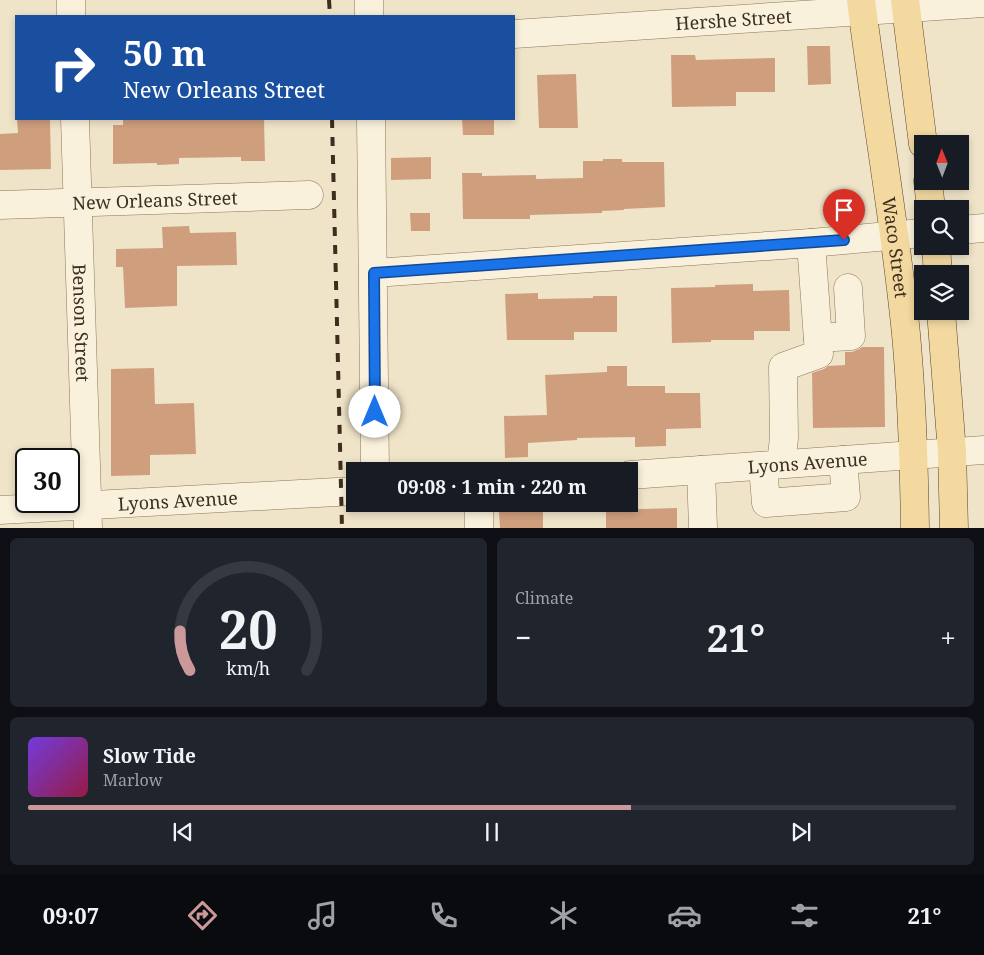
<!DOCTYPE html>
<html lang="en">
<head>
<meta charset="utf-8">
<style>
  body { margin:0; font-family:"Noto Serif",serif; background:#20242c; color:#f1f3f6; height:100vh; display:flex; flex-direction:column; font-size:19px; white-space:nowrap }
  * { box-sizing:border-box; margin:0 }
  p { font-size:16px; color:#9ea1a6 }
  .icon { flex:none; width:28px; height:28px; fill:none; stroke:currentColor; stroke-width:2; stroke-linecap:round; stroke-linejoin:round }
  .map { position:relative; height:528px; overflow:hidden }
  .drawer { display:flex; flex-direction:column; gap:10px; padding:10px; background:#0d0f14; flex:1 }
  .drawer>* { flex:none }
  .guide { position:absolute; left:15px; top:15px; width:500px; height:105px; border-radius:0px; box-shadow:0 2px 8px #0003; background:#1a4fa0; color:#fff; overflow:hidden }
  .needle { width:32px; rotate:359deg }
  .buttons { position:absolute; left:914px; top:135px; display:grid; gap:10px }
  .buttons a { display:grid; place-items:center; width:55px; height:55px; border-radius:0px; background:#171b24; box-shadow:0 2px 8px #0003; font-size:25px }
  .speed { position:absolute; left:15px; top:448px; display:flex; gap:10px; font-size:25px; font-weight:700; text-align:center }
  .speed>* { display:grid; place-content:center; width:65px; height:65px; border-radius:50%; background:#171b24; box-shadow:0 2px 8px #0003; line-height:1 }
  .speed .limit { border:2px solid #111; border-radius:8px; background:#fff; color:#111 }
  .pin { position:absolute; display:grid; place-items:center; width:42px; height:42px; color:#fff; margin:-51px -21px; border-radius:50% 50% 50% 0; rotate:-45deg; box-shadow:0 0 5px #0007 }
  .pin .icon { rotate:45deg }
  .me { position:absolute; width:55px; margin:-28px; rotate:0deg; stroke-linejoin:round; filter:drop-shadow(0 0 4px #0008) }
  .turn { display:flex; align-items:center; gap:18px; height:105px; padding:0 25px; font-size:22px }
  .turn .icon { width:65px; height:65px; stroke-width:2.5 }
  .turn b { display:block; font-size:35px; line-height:42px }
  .big { font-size:38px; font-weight:700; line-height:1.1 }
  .drawer .card { flex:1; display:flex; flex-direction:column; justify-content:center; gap:8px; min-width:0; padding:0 18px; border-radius:8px; background:#20242c }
  .drawer .dial { align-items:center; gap:0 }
  .dial svg { height:130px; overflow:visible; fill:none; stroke:#363941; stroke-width:7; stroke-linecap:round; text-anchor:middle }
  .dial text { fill:#f1f3f6; stroke:none }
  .song { display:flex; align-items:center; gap:15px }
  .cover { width:60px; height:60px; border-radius:8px; background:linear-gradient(135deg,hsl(260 70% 55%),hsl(340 70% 35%)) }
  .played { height:5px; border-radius:2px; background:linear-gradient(90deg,#cc999b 65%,#363941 65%) }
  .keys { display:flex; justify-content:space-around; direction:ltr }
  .heat { display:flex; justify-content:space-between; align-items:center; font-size:28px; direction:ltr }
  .drawer .tiles { flex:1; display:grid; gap:10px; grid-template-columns:1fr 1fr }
  .card:last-child { grid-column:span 2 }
  .trip { position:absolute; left:346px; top:462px; width:292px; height:50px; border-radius:0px; background:#171b24; box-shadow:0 2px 8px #0003; font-weight:700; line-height:50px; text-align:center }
  .dock { display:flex; height:80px; justify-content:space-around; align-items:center; background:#090b0e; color:#9ea1a6 }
  .dock .icon { width:35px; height:35px }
  .dock .selected { color:#cc999b }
  .dock b { font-size:22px; color:#f1f3f6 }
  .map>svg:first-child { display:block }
</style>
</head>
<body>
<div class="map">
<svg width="984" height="528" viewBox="0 0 984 528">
  <rect width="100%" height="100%" fill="#f0e4c8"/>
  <path fill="#cf9f7d" d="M807,46h23l1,38 -23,1z
    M671,55h24l1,5 79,-2v34h-39v14l-64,1z
    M576,74l2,54h-39l-2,-53z
    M17,119h33l1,50 -51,1v-36l18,-1z
    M123,119h96v1l45,-1 1,42h-24v-4l-62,1v6l-22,1v-2l-44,1v-39h10z
    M462,119h32v16h-31z
    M431,157v22l-40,1v-22z
    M603,159h19v3h42l1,45 -41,2v1l-22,1v2l-72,2v4h-67l-1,-46h20v3l54,-1v4l47,-1v-17h20z
    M410,213h20v18h-19z
    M189,226l1,7 46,-1 1,33 -60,1v40l-52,2 -2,-41h-7v-18l47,-1 -1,-21z
    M753,284v7l36,-1 1,41h-36v9h-43v2l-39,1 -1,-55 44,-1v-2z
    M538,293v6l55,-1v-2h24v36h-43v8h-67l-2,-46z
    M862,347h22l1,80 -72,1 -1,-55 12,-4 4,-3 17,-1v-13h7l7,-3z
    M607,366h20v20h38v7h35l1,35 -35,1v17l-31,1v-10l-58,1v2l-49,3v14l-23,1 -1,-42 43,-1 -2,-40 62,-3z
    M154,368l1,36 39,-1 2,51 -46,1v20l-39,1v-107z
    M677,508v20h-71v-18z
    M543,510v18h-43l-1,-16z"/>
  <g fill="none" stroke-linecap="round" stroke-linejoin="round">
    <g stroke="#8d765c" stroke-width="29">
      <g id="minor">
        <path d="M71,0v16"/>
        <path d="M369,0v16"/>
        <path id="s1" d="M514,34l470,-31"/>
        <path id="s2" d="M75,119l13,409"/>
        <path d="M371,119l4,352"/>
        <path id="s3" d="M0,205l309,-10"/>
        <path d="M960,230l24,-2"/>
        <path d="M374,273l437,-30 111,-10"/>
        <path d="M818,338l33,-2 -3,-48"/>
        <path d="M781,463l3,-25 -1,-71 36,-13 -8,-111"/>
        <path d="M763,466l3,37 80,-6 -3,-37"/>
        <path d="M701,470l2,58"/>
        <path id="s4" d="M630,475l354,-25"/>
        <path d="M479,504v24"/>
        <path id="s5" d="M0,510l355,-19"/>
      </g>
    </g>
    <g stroke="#5b4430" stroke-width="29">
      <g id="major">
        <path id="s6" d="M861,0c14,112 34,222 45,334 6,65 8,129 9,194"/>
        <path d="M905,0l18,144"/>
        <path d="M928,181l3,28"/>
        <path d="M936,246l2,28"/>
        <path d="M941,311l11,141 2,76"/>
      </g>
    </g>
    <use href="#minor" stroke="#faf1dc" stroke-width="28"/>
    <use href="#major" stroke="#f3d9a0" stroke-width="28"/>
    <path stroke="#3d2e20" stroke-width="4" stroke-dasharray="9 9" stroke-linecap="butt" d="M329,0l1,16
      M332,119l10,409"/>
  </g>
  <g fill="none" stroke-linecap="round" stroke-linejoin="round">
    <g stroke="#114b97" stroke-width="12">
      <path id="route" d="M375,412l-1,-139 470,-33"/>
    </g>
    <use href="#route" stroke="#1a73e8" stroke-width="9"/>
  </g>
  <g text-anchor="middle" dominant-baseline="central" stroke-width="5" stroke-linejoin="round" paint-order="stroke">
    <g font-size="18" fill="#3d2e20" stroke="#f7eed8">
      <text stroke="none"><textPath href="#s1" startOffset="220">Hershe Street</textPath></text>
      <text stroke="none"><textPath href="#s3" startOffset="155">New Orleans Street</textPath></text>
      <text stroke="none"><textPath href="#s6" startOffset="250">Waco Street</textPath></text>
      <text stroke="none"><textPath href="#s2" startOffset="204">Benson Street</textPath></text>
      <text stroke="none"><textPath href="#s4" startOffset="178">Lyons Avenue</textPath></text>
      <text stroke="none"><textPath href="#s5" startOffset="178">Lyons Avenue</textPath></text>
    </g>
  </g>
</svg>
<div class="buttons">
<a><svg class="needle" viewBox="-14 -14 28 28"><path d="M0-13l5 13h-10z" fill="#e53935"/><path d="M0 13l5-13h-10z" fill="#9ea1a6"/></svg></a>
<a><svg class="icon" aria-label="search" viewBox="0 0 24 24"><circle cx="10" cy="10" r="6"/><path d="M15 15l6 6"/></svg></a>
<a><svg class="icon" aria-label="layers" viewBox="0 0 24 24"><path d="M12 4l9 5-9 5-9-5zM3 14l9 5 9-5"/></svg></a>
</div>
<div class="speed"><div class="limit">30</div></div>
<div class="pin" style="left:844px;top:240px;background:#d93025"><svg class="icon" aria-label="arrive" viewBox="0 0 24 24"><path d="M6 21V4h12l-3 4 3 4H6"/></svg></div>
<svg class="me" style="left:375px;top:412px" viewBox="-20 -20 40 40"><circle r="19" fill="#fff"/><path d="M0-13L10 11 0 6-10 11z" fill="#1a73e8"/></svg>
<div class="trip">09:08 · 1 min · 220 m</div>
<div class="guide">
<div class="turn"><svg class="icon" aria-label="right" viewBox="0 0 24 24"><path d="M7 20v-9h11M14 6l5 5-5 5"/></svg><div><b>50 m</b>New Orleans Street</div></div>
</div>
</div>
<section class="drawer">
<div class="tiles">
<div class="card dial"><svg viewBox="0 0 100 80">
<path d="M14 69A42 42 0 1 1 86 69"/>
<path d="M14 69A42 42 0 0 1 8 45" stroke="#cc999b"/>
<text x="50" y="56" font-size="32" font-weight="700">20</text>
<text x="50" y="72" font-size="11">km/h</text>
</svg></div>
<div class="card"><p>Climate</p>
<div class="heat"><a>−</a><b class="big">21°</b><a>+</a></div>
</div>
<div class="card">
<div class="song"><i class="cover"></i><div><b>Slow Tide</b><p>Marlow</p></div></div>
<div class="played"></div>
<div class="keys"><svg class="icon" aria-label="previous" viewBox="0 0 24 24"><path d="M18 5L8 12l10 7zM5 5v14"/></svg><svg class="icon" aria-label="pause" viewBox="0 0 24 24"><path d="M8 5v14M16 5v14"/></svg><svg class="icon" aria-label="next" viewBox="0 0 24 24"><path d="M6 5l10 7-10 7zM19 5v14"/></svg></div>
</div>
</div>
</section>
<nav class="dock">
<b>09:07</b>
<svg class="icon selected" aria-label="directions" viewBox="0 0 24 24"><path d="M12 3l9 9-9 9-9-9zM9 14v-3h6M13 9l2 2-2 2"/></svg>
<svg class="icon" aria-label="music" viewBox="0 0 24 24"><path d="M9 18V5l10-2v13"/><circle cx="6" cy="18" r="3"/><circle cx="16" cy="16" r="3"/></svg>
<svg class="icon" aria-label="phone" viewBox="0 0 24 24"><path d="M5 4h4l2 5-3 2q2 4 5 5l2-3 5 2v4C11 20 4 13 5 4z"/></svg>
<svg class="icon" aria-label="climate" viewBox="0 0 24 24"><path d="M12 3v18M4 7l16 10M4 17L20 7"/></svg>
<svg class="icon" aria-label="car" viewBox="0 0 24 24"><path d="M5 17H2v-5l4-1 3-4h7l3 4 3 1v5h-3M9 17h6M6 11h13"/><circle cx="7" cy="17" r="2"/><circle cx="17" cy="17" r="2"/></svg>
<svg class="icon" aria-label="filters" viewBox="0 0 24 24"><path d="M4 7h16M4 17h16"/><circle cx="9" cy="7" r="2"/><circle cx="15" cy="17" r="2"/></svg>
<b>21°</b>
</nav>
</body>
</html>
